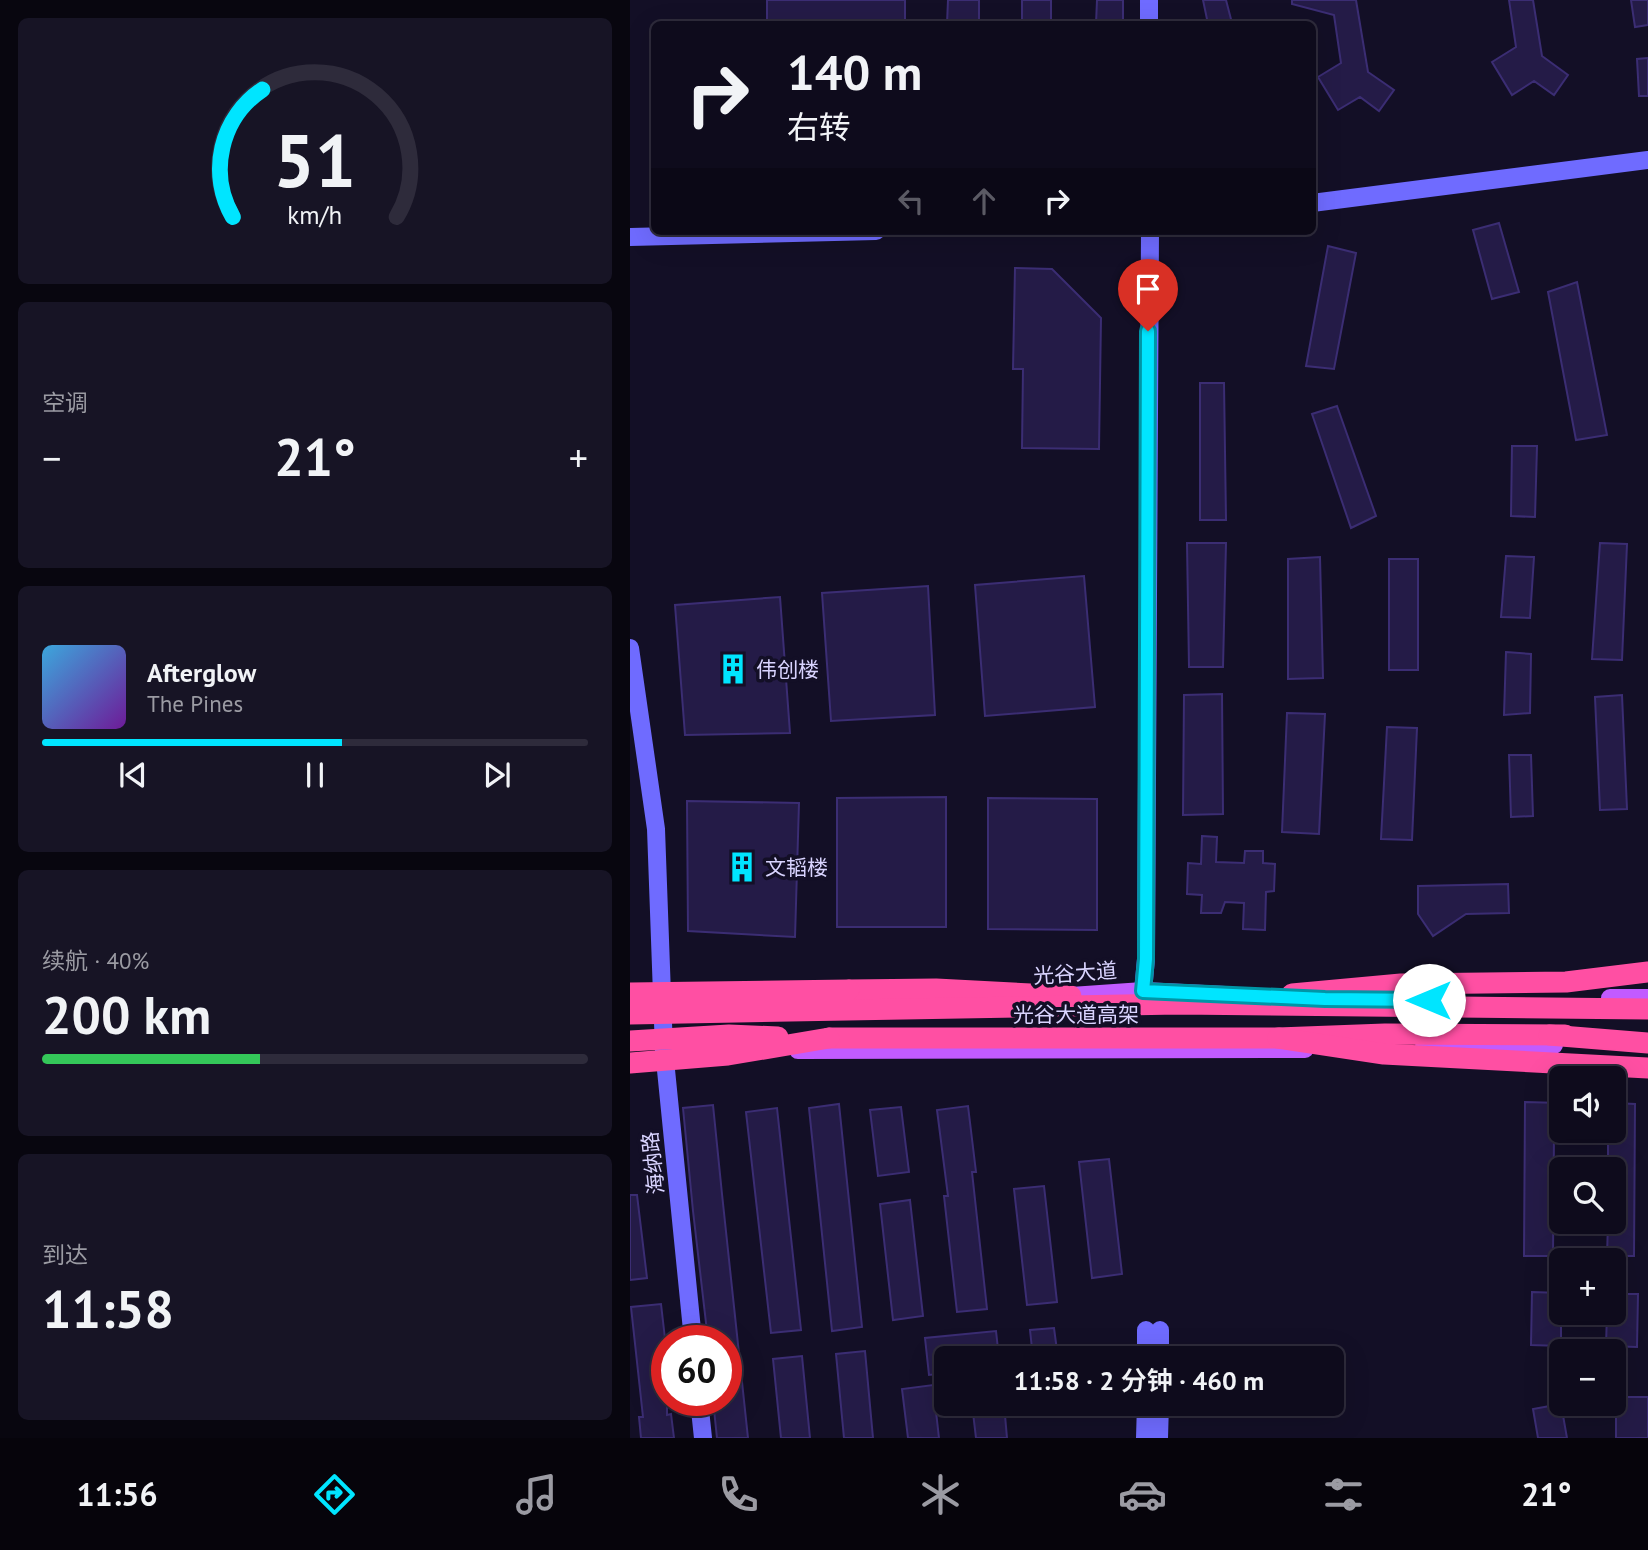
<!DOCTYPE html>
<html lang="zh">
<head>
<meta charset="utf-8">
<style>
  body { margin:0; font-family:"PT Sans","Noto Sans SC",sans-serif; background:#171425; color:#f1f3f6; height:100vh; display:flex; flex-direction:column; font-size:26px; white-space:nowrap }
  * { box-sizing:border-box; margin:0 }
  p { font-size:23px; color:#9b9ba3 }
  .icon { flex:none; width:38px; height:38px; fill:none; stroke:currentColor; stroke-width:2; stroke-linecap:round; stroke-linejoin:round }
  .map { position:relative; flex:1; overflow:hidden }
  .panel { display:flex; flex-direction:column; gap:18px; padding:18px; background:#08060f; width:630px }
  .panel>* { flex:none }
  .guide { position:absolute; left:21px; top:21px; width:665px; height:214px; border-radius:10px; box-shadow:0 7px 28px #0002,0 0 0 2px #2e2b3b; background:#0e0b1c; color:#f1f3f6; overflow:hidden }
  .tools { position:absolute; left:919px; top:1066px; display:grid; gap:14px }
  .tools a { display:grid; place-items:center; width:77px; height:77px; border-radius:10px; background:#0e0b1c; box-shadow:0 7px 28px #0002,0 0 0 2px #2e2b3b; font-size:35px }
  .speed { position:absolute; left:21px; top:1325px; display:flex; gap:14px; font-size:35px; font-weight:700; text-align:center }
  .speed>* { display:grid; place-content:center; width:91px; height:91px; border-radius:50%; background:#0e0b1c; box-shadow:0 7px 28px #0002,0 0 0 2px #2e2b3b; line-height:1 }
  .speed .limit { border:10px solid #d22; background:#fff; color:#111 }
  .pin { position:absolute; display:grid; place-items:center; width:60px; height:60px; color:#fff; margin:-72px -30px; border-radius:50% 50% 50% 0; rotate:-45deg; box-shadow:0 0 7px #0007 }
  .pin .icon { rotate:45deg }
  .me { position:absolute; width:77px; margin:-38px; rotate:270deg; stroke-linejoin:round; filter:drop-shadow(0 0 5px #0008) }
  .turn { display:flex; align-items:center; gap:24px; height:147px; padding:0 21px; font-size:32px }
  .turn .icon { width:91px; height:91px; stroke-width:2.5 }
  .turn b { display:block; font-size:49px; line-height:60px }
  .lanes { display:flex; align-items:center; height:66px; padding:0 21px; background:#0003; justify-content:center; gap:35px; direction:ltr }
  .lanes .off { opacity:.35 }
  .big { font-size:52px; font-weight:600; line-height:1.1 }
  .panel .card { flex:1; display:flex; flex-direction:column; justify-content:center; gap:10px; min-width:0; padding:0 24px; border-radius:10px; background:#171425 }
  .panel .dial { align-items:center; gap:0 }
  .dial svg { height:182px; overflow:visible; fill:none; stroke:#2e2b3b; stroke-width:7; stroke-linecap:round; text-anchor:middle }
  .dial text { fill:#f1f3f6; stroke:none }
  .song { display:flex; align-items:center; gap:21px }
  .cover { width:84px; height:84px; border-radius:10px; background:linear-gradient(135deg,hsl(200 70% 55%),hsl(280 70% 35%)) }
  .played { height:7px; border-radius:4px; background:linear-gradient(90deg,#00e5ff 55%,#2e2b3b 55%) }
  .keys { display:flex; justify-content:space-around; direction:ltr }
  .heat { display:flex; justify-content:space-between; align-items:center; font-size:38px; direction:ltr }
  .charge { height:10px; border-radius:5px; background:linear-gradient(90deg,#34c759 40%,#2e2b3b 0) }
  .trip { position:absolute; left:304px; top:1346px; width:410px; height:70px; border-radius:10px; background:#0e0b1c; box-shadow:0 7px 28px #0002,0 0 0 2px #2e2b3b; font-weight:600; line-height:70px; text-align:center }
  .dock { display:flex; height:112px; justify-content:space-around; align-items:center; background:#06040b; color:#9b9ba3 }
  .dock .icon { width:49px; height:49px }
  .dock .on { color:#00e5ff }
  .dock b { font-size:32px; color:#f1f3f6 }
  main { display:flex; flex:1; min-height:0 }
  .map>svg:first-child { display:block }
</style>
</head>
<body>
<main>
<section class="panel">
<div class="card dial"><svg viewBox="0 0 100 80">
<path d="M14 69A42 42 0 1 1 86 69"/>
<path d="M14 69A42 42 0 0 1 27 13" stroke="#00e5ff"/>
<text x="50" y="56" font-size="32" font-weight="700">51</text>
<text x="50" y="72" font-size="11">km/h</text>
</svg></div>
<div class="card"><p>空调</p>
<div class="heat"><a>−</a><b class="big">21°</b><a>+</a></div>
</div>
<div class="card">
<div class="song"><i class="cover"></i><div><b>Afterglow</b><p>The Pines</p></div></div>
<div class="played"></div>
<div class="keys"><svg class="icon" aria-label="previous" viewBox="0 0 24 24"><path d="M18 5L8 12l10 7zM5 5v14"/></svg><svg class="icon" aria-label="pause" viewBox="0 0 24 24"><path d="M8 5v14M16 5v14"/></svg><svg class="icon" aria-label="next" viewBox="0 0 24 24"><path d="M6 5l10 7-10 7zM19 5v14"/></svg></div>
</div>
<div class="card"><p>续航 · 40%</p><b class="big">200 km</b><div class="charge"></div></div>
<div class="card"><p>到达</p><b class="big">11:58</b></div>
</section>
<div class="map">
<svg width="1018" height="1438" viewBox="0 0 1018 1438">
  <rect width="100%" height="100%" fill="#130f26"/>
  <path fill="#241b47" stroke="#3b2d73" stroke-width="2" d="M137,0h138v24h-138z
    M318,0h31v24h-32z
    M392,0h29v24h-29z
    M467,0h26v24h-27z
    M573,0h23l6,23 -24,1z
    M662,0h64l12,72 26,18 -15,21 -19,-14 -22,13 -20,-33 23,-14 -7,-48 -42,-11z
    M879,0h24l9,56 26,19 -14,20 -20,-14 -22,14 -20,-33 24,-15z
    M1001,0h17v25l-13,2z
    M1018,58v38h-9l-2,-37z
    M869,223l20,69 -27,7 -19,-69z
    M698,246l28,7 -22,116 -28,-3z
    M385,268l37,1 49,49 -2,131 -77,-1 1,-79h-10z
    M947,282l30,153 -31,5 -28,-148z
    M570,383h24l2,137h-26z
    M707,406l39,110 -25,12 -39,-114z
    M882,446h25l-2,71 -24,-1z
    M557,543h39l-3,124h-34z
    M970,543l27,1 -5,116 -30,-1z
    M876,556l28,1 -4,61 -29,-1z
    M690,557l3,121 -35,1v-120z
    M759,559h29v111h-29z
    M454,576l11,131 -110,9 -10,-131z
    M298,586l7,129 -104,6 -9,-128z
    M150,597l10,136 -105,2 -10,-130z
    M876,652l25,2 -1,59 -26,2z
    M592,694l1,120 -40,1 1,-120z
    M992,695l5,114 -27,1 -5,-113z
    M657,713l38,1 -6,120 -37,-2z
    M757,727l30,1 -5,112 -31,-1z
    M879,755h22l2,61 -22,1z
    M316,797v130h-109v-129z
    M358,798l109,1v131l-109,-1z
    M57,801l112,2 -4,134 -107,-6z
    M572,836l15,1 -1,25 28,1 1,-12h18v12l12,1 -1,27 -8,1 -1,38 -22,-1 1,-26 -19,-1 -4,11h-20l1,-18 -15,-1 1,-31 13,1z
    M878,884l1,29 -43,1 -33,22 -15,-22v-28z
    M895,1102l36,1v31h-7l-1,122h-29z
    M984,1103l21,1 -1,152h-27l1,-34h6v-53h-6v-39h6z
    M209,1104l23,223 -30,4 -23,-223z
    M83,1105l9,89 26,244h-31l-4,-38h13v-60h-18l-15,-129 -10,-103z
    M338,1106l8,66h-4l15,137 -30,3 -13,-116h4l-11,-86z
    M271,1107l8,65 -31,4 -8,-66z
    M147,1108l24,222 -30,3 -25,-221z
    M479,1159l13,115 -30,4 -13,-116z
    M414,1186l13,116 -30,3 -13,-116z
    M0,1195h7l10,83 -17,2z
    M280,1200l13,116 -30,4 -13,-116z
    M902,1292l29,1v53l-30,-1z
    M984,1294h24l-1,53 -31,-1 1,-34h7z
    M31,1304l6,52v59l4,-1 3,24h-33l-2,-21h4l-12,-110z
    M424,1328l4,30h-25l-3,-28z
    M366,1331l3,27h-52v15l-18,2 -4,-37z
    M235,1351l8,87h-29l-8,-84z
    M172,1356l8,82h-29l-8,-79z
    M303,1385l6,53h-31l-6,-49z
    M986,1397h32v41h-32z
    M342,1404h32l3,34h-31z
    M931,1404l6,34h-29l-5,-29z"/>
  <g fill="none" stroke-linecap="round" stroke-linejoin="round">
    <path stroke="#6f6bff" stroke-width="18" d="M519,24v-24
      M682,203l336,-43
      M0,237l246,-6
      M0,648l26,181 8,221 29,290
      M513,991l3,-32 4,-728
      M516,1358v-28
      M530,1358v-28
      M69,1400l4,38
      M515,1438l1,-34
      M529,1438l1,-34"/>
    <path stroke="#c25bff" stroke-width="18" d="M427,997l86,-6 82,4
      M980,998h38
      M794,1047l130,-2
      M168,1050l507,-1"/>
    <path stroke="#ff4fa3" stroke-width="21" d="M219,990l87,-1 135,7
      M199,1038h449l107,-4 180,1"/>
    <path stroke="#ff4fa3" stroke-width="21" d="M0,993l219,-3
      M662,994l109,-10 165,-2 82,-10
      M0,1014l548,-10 470,5
      M919,1035l99,8
      M648,1038l106,16 264,14
      M0,1041l99,-6 49,2
      M0,1063l98,-8 101,-17"/>
  </g>
  <g fill="none" stroke-linecap="round" stroke-linejoin="round">
    <g stroke="#0095a6" stroke-width="18">
      <path id="route" d="M518,331l-2,628 -3,32 182,8 104,1"/>
    </g>
    <use href="#route" stroke="#00e5ff" stroke-width="12"/>
  </g>
  <defs>
    <g id="building-bare" transform="scale(2.415)"><path d="M-4-6H4V6H1V3H-1V6H-4ZM-2.5-4.3h1.7v1.8h-1.7ZM.8-4.3h1.7v1.8H.8ZM-2.5-1h1.7V.8h-1.7ZM.8-1h1.7V.8H.8Z" fill="#00e5ff" stroke="#130f26" stroke-width="2.5" paint-order="stroke"/></g>
  </defs>
  <g fill-rule="evenodd">
    <use href="#building-bare" x="103" y="669"/>
    <use href="#building-bare" x="112" y="867"/>
  </g>
  <g text-anchor="middle" dominant-baseline="central" stroke-width="7" stroke-linejoin="round" paint-order="stroke">
    <g font-size="21" fill="#d9d4ff" stroke="#130f26" text-anchor="start">
      <text x="126" y="669">伟创楼</text>
      <text x="135" y="867">文韬楼</text>
    </g>
    <g font-size="21" fill="#d9d4ff" stroke="#130f26">
      <text transform="translate(445 973) rotate(-4)">光谷大道</text>
      <text x="446" y="1014">光谷大道高架</text>
      <text transform="translate(23 1163) rotate(-96)">海纳路</text>
    </g>
  </g>
</svg>
<div class="tools">
<a><svg class="icon" aria-label="sound" viewBox="0 0 24 24"><path d="M4 9h4l5-4v14l-5-4H4zM17 9q2 3 0 6"/></svg></a>
<a><svg class="icon" aria-label="search" viewBox="0 0 24 24"><circle cx="10" cy="10" r="6"/><path d="M15 15l6 6"/></svg></a>
<a>+</a>
<a>−</a>
</div>
<div class="speed"><div class="limit">60</div></div>
<div class="pin" style="left:518px;top:331px;background:#d93025"><svg class="icon" aria-label="arrive" viewBox="0 0 24 24"><path d="M6 21V4h12l-3 4 3 4H6"/></svg></div>
<svg class="me" style="left:799px;top:1000px" viewBox="-20 -20 40 40"><circle r="19" fill="#fff"/><path d="M0-13L10 11 0 6-10 11z" fill="#00e5ff"/></svg>
<div class="trip">11:58 · 2 分钟 · 460 m</div>
<div class="guide">
<div class="turn"><svg class="icon" aria-label="right" viewBox="0 0 24 24"><path d="M7 20v-9h11M14 6l5 5-5 5"/></svg><div><b>140 m</b>右转</div></div>
<div class="lanes"><svg class="icon off" aria-label="left" viewBox="0 0 24 24"><path d="M17 20v-9H6M10 6l-5 5 5 5"/></svg><svg class="icon off" aria-label="ahead" viewBox="0 0 24 24"><path d="M12 20V5M6 11l6-6 6 6"/></svg><svg class="icon" aria-label="right" viewBox="0 0 24 24"><path d="M7 20v-9h11M14 6l5 5-5 5"/></svg></div>
</div>
</div>
</main>
<nav class="dock">
<b>11:56</b>
<svg class="icon on" aria-label="directions" viewBox="0 0 24 24"><path d="M12 3l9 9-9 9-9-9zM9 14v-3h6M13 9l2 2-2 2"/></svg>
<svg class="icon" aria-label="music" viewBox="0 0 24 24"><path d="M9 18V5l10-2v13"/><circle cx="6" cy="18" r="3"/><circle cx="16" cy="16" r="3"/></svg>
<svg class="icon" aria-label="phone" viewBox="0 0 24 24"><path d="M5 4h4l2 5-3 2q2 4 5 5l2-3 5 2v4C11 20 4 13 5 4z"/></svg>
<svg class="icon" aria-label="climate" viewBox="0 0 24 24"><path d="M12 3v18M4 7l16 10M4 17L20 7"/></svg>
<svg class="icon" aria-label="car" viewBox="0 0 24 24"><path d="M5 17H2v-5l4-1 3-4h7l3 4 3 1v5h-3M9 17h6M6 11h13"/><circle cx="7" cy="17" r="2"/><circle cx="17" cy="17" r="2"/></svg>
<svg class="icon" aria-label="filters" viewBox="0 0 24 24"><path d="M4 7h16M4 17h16"/><circle cx="9" cy="7" r="2"/><circle cx="15" cy="17" r="2"/></svg>
<b>21°</b>
</nav>
</body>
</html>
